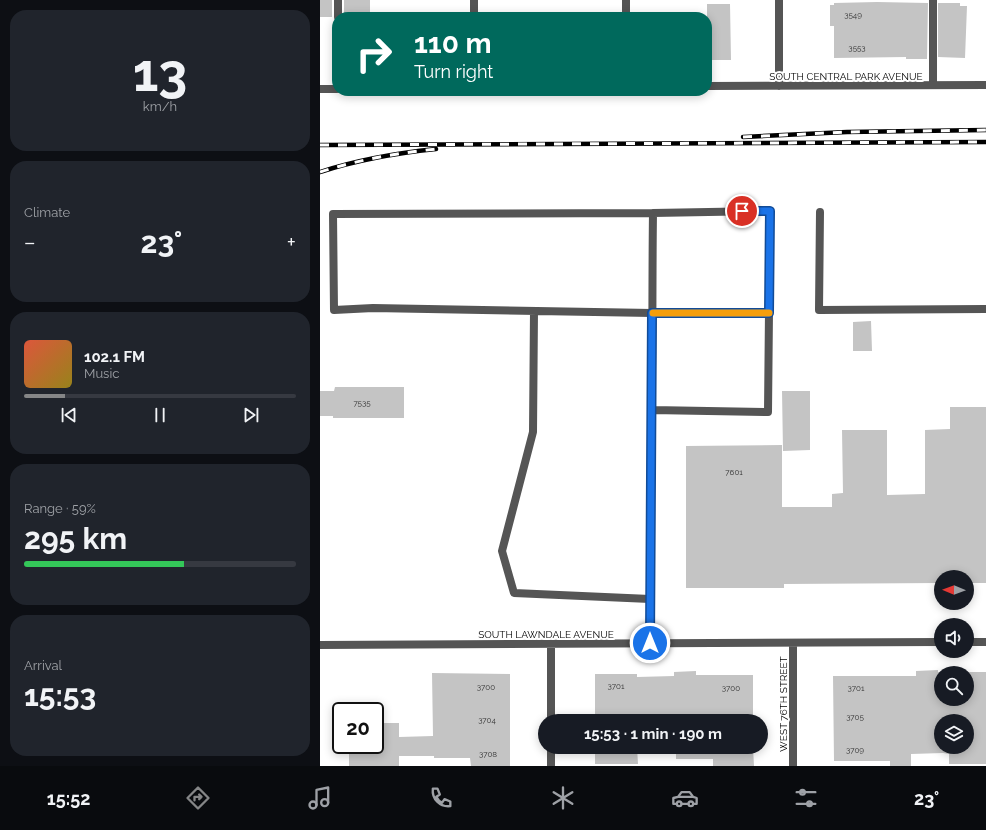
<!DOCTYPE html>
<html lang="en">
<head>
<meta charset="utf-8">
<style>
  body { margin:0; font-family:Raleway,sans-serif; background:#20242c; color:#f1f3f6; height:100vh; display:flex; flex-direction:column; font-size:15px; white-space:nowrap }
  * { box-sizing:border-box; margin:0 }
  p { font-size:13px; color:#9ea1a6 }
  .icon { flex:none; width:22px; height:22px; fill:none; stroke:currentColor; stroke-width:2; stroke-linecap:round; stroke-linejoin:round }
  .map { position:relative; flex:1; overflow:hidden }
  .sheet { display:flex; flex-direction:column; gap:10px; padding:10px; background:#0d0f14; width:320px }
  .sheet>* { flex:none }
  .banner { position:absolute; left:12px; top:12px; width:380px; height:84px; border-radius:16px; box-shadow:0 2px 10px #0003; background:#00695c; color:#fff; overflow:hidden }
  .needle { width:26px; rotate:271deg }
  .tools { position:absolute; left:614px; top:570px; display:grid; gap:8px }
  .tools a { display:grid; place-items:center; width:40px; height:40px; border-radius:50%; background:#171b24; box-shadow:0 2px 10px #0003; font-size:20px }
  .speed { position:absolute; left:12px; top:702px; display:flex; gap:8px; font-size:20px; font-weight:700; text-align:center }
  .speed>* { display:grid; place-content:center; width:52px; height:52px; border-radius:50%; background:#171b24; box-shadow:0 2px 10px #0003; line-height:1 }
  .speed .limit { border:2px solid #111; border-radius:6px; background:#fff; color:#111 }
  .pin { position:absolute; display:grid; place-items:center; width:34px; height:34px; color:#fff; margin:-17px; border:2px solid #fff; border-radius:50%; box-shadow:0 1px 4px #0007 }
  .me { position:absolute; width:44px; margin:-22px; rotate:0deg; stroke-linejoin:round; filter:drop-shadow(0 0 3px #0008) }
  .turn { display:flex; align-items:center; gap:14px; height:84px; padding:0 16px; font-size:18px }
  .turn .icon { width:52px; height:52px; stroke-width:2.5 }
  .turn b { display:block; font-size:28px; line-height:34px }
  .big { font-size:30px; font-weight:700; line-height:1.1 }
  .sheet .tile { flex:1; display:flex; flex-direction:column; justify-content:center; gap:6px; min-width:0; padding:0 14px; border-radius:16px; background:#20242c }
  .sheet .dial { align-items:center; gap:0 }
  .dial b { font-size:52px; line-height:1 }
  .song { display:flex; align-items:center; gap:12px }
  .cover { width:48px; height:48px; border-radius:6px; background:linear-gradient(135deg,hsl(10 70% 55%),hsl(50 70% 35%)) }
  .played { height:4px; border-radius:2px; background:linear-gradient(90deg,#858687 15%,#363941 15%) }
  .keys { display:flex; justify-content:space-around; direction:ltr }
  .heat { display:flex; justify-content:space-between; align-items:center; font-size:22px; direction:ltr }
  .charge { height:6px; border-radius:3px; background:linear-gradient(90deg,#34c759 59%,#363941 0) }
  .trip { position:absolute; left:218px; top:714px; width:230px; height:40px; border-radius:20px; background:#171b24; box-shadow:0 2px 10px #0003; font-weight:700; line-height:40px; text-align:center }
  .dock { display:flex; height:64px; justify-content:space-around; align-items:center; background:#090b0e; color:#9ea1a6 }
  .dock .icon { width:28px; height:28px }
  .dock .active { color:#858687 }
  .dock b { font-size:18px; color:#f1f3f6 }
  main { display:flex; flex:1; min-height:0 }
  .map>svg:first-child { display:block }
</style>
</head>
<body>
<main>
<section class="sheet">
<div class="tile dial"><b>13</b><p>km/h</p></div>
<div class="tile"><p>Climate</p>
<div class="heat"><a>−</a><b class="big">23°</b><a>+</a></div>
</div>
<div class="tile">
<div class="song"><i class="cover"></i><div><b>102.1 FM</b><p>Music</p></div></div>
<div class="played"></div>
<div class="keys"><svg class="icon" aria-label="previous" viewBox="0 0 24 24"><path d="M18 5L8 12l10 7zM5 5v14"/></svg><svg class="icon" aria-label="pause" viewBox="0 0 24 24"><path d="M8 5v14M16 5v14"/></svg><svg class="icon" aria-label="next" viewBox="0 0 24 24"><path d="M6 5l10 7-10 7zM19 5v14"/></svg></div>
</div>
<div class="tile"><p>Range · 59%</p><b class="big">295 km</b><div class="charge"></div></div>
<div class="tile"><p>Arrival</p><b class="big">15:53</b></div>
</section>
<div class="map">
<svg width="666" height="766" viewBox="0 0 666 766">
  <rect width="100%" height="100%" fill="#fff"/>
  <path fill="#c4c4c4" fill-rule="evenodd" d="M0,0h12v17h-12z
    M24,0h26v17h-26z
    M557,2l51,1 -1,56h-21v-2l-72,1v-32h-4v-21h4v-2z
    M618,3h22v3h7l-2,52 -27,-1z
    M387,4h23l1,56h-24z
    M551,321l1,30h-19v-29z
    M15,387h69v31h-71v-2h-13v-25h14z
    M462,391h28v59l-27,1z
    M630,407h36v176h-19v-6h-26v6l-157,1v4h-98v-142l96,-1v62h50v-13l11,-1 -1,-63h45v65l38,-1v-64l25,-1z
    M618,670v2h48v92h-37v-10l-6,-1 -32,1v12h-21v-5h-56l-1,-85h83v-5zM621,673h26v26h-26zM621,721h26v26h-26z
    M376,671v4h57v46h-158v-47h42v3l37,-1v-4z
    M112,673l78,1v92h-39l-1,-8h-36v-2h-35v10h-50v-21h26v-22h24v14l34,-1z
    M275,747h42l1,17h-43z
    M356,747h77l1,19h-41v-7h-37z"/>
  <g fill="none" stroke-linecap="round" stroke-linejoin="round">
    <path stroke="#555" stroke-width="8" d="M18,0v17
      M306,0v17
      M613,0v85
      M500,212l-1,98 167,-1
      M214,311l-1,121 -31,119 12,42 136,6
      M332,410l116,2 2,-201 -117,2
      M330,643l1,-212c2,-73 1,-145 2,-218l-320,1 1,96 39,-2 279,5h117"/>
    <path stroke="#555" stroke-width="8" d="M154,0v17
      M459,0v86
      M387,86l279,-1
      M0,89h17
      M647,642h19
      M473,643v123
      M231,644v77
      M0,645l621,-3
      M231,747v19"/>
    <g stroke="#000" stroke-width="4.5">
      <path id="rail" d="M423,137l104,-5 139,-2
        M0,145l666,-3
        M0,172c37,-12 77,-19 116,-23"/>
    </g>
    <use href="#rail" stroke="#fff" stroke-width="3" stroke-dasharray="9" stroke-linecap="butt"/>
  </g>
  <g fill="none" stroke-linecap="round" stroke-linejoin="round">
    <g stroke="#114b97" stroke-width="10">
      <path id="route" d="M330,643l2,-330h117l1,-102h-28"/>
    </g>
    <use href="#route" stroke="#1a73e8" stroke-width="7"/>
    <path stroke="#f59e0b" stroke-width="7" d="M333,313h116"/>
  </g>
  <g text-anchor="middle" dominant-baseline="central" stroke-width="4" stroke-linejoin="round" paint-order="stroke">
    <g font-size="8" fill="#313131">
      <text x="533" y="15">3549</text>
      <text x="537" y="48">3553</text>
      <text x="42" y="403">7535</text>
      <text x="414" y="472">7601</text>
      <text x="296" y="686">3701</text>
      <text x="166" y="687">3700</text>
      <text x="411" y="688">3700</text>
      <text x="536" y="688">3701</text>
      <text x="535" y="717">3705</text>
      <text x="167" y="720">3704</text>
      <text x="535" y="750">3709</text>
      <text x="168" y="754">3708</text>
    </g>
    <g font-size="10" fill="#000" stroke="#fff">
      <text x="526" y="76">SOUTH CENTRAL PARK AVENUE</text>
      <text x="226" y="634">SOUTH LAWNDALE AVENUE</text>
      <text transform="translate(463 704) rotate(-90)">WEST 76TH STREET</text>
    </g>
  </g>
</svg>
<div class="tools">
<a><svg class="needle" viewBox="-14 -14 28 28"><path d="M0-13l5 13h-10z" fill="#e53935"/><path d="M0 13l5-13h-10z" fill="#9ea1a6"/></svg></a>
<a><svg class="icon" aria-label="sound" viewBox="0 0 24 24"><path d="M4 9h4l5-4v14l-5-4H4zM17 9q2 3 0 6"/></svg></a>
<a><svg class="icon" aria-label="search" viewBox="0 0 24 24"><circle cx="10" cy="10" r="6"/><path d="M15 15l6 6"/></svg></a>
<a><svg class="icon" aria-label="layers" viewBox="0 0 24 24"><path d="M12 4l9 5-9 5-9-5zM3 14l9 5 9-5"/></svg></a>
</div>
<div class="speed"><div class="limit">20</div></div>
<div class="pin" style="left:422px;top:211px;background:#d93025"><svg class="icon" aria-label="arrive" viewBox="0 0 24 24"><path d="M6 21V4h12l-3 4 3 4H6"/></svg></div>
<svg class="me" style="left:330px;top:643px" viewBox="-20 -20 40 40"><circle r="17" fill="#1a73e8" stroke="#fff" stroke-width="3"/><path d="M0-11L8 9 0 5-8 9z" fill="#fff"/></svg>
<div class="trip">15:53 · 1 min · 190 m</div>
<div class="banner">
<div class="turn"><svg class="icon" aria-label="right" viewBox="0 0 24 24"><path d="M7 20v-9h11M14 6l5 5-5 5"/></svg><div><b>110 m</b>Turn right</div></div>
</div>
</div>
</main>
<nav class="dock">
<b>15:52</b>
<svg class="icon active" aria-label="directions" viewBox="0 0 24 24"><path d="M12 3l9 9-9 9-9-9zM9 14v-3h6M13 9l2 2-2 2"/></svg>
<svg class="icon" aria-label="music" viewBox="0 0 24 24"><path d="M9 18V5l10-2v13"/><circle cx="6" cy="18" r="3"/><circle cx="16" cy="16" r="3"/></svg>
<svg class="icon" aria-label="phone" viewBox="0 0 24 24"><path d="M5 4h4l2 5-3 2q2 4 5 5l2-3 5 2v4C11 20 4 13 5 4z"/></svg>
<svg class="icon" aria-label="climate" viewBox="0 0 24 24"><path d="M12 3v18M4 7l16 10M4 17L20 7"/></svg>
<svg class="icon" aria-label="car" viewBox="0 0 24 24"><path d="M5 17H2v-5l4-1 3-4h7l3 4 3 1v5h-3M9 17h6M6 11h13"/><circle cx="7" cy="17" r="2"/><circle cx="17" cy="17" r="2"/></svg>
<svg class="icon" aria-label="filters" viewBox="0 0 24 24"><path d="M4 7h16M4 17h16"/><circle cx="9" cy="7" r="2"/><circle cx="15" cy="17" r="2"/></svg>
<b>23°</b>
</nav>
</body>
</html>
